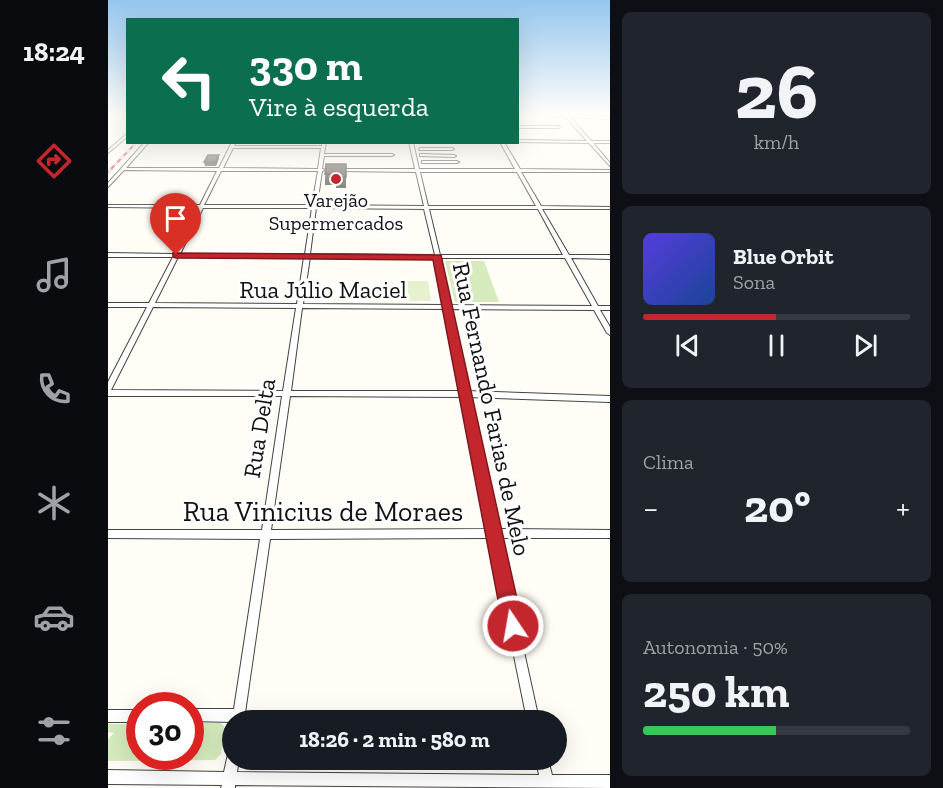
<!DOCTYPE html>
<html lang="pt">
<head>
<meta charset="utf-8">
<style>
  body { margin:0; font-family:"Zilla Slab",serif; background:#20242c; color:#f1f3f6; height:100vh; display:flex; flex-direction:column; font-size:22px; white-space:nowrap }
  * { box-sizing:border-box; margin:0 }
  p { font-size:20px; color:#9ea1a6 }
  .icon { flex:none; width:33px; height:33px; fill:none; stroke:currentColor; stroke-width:2; stroke-linecap:round; stroke-linejoin:round }
  .map { position:relative; flex:1; overflow:hidden }
  .panel { display:flex; flex-direction:column; gap:12px; padding:12px; background:#0d0f14; width:333px }
  .panel>* { flex:none }
  .banner { position:absolute; left:18px; top:18px; width:393px; height:126px; border-radius:0px; box-shadow:0 6px 24px #0002; background:#0b6e4f; color:#fff; overflow:hidden }
  .speed { position:absolute; left:18px; top:692px; display:flex; gap:12px; font-size:30px; font-weight:700; text-align:center }
  .speed>* { display:grid; place-content:center; width:78px; height:78px; border-radius:50%; background:#171b24; box-shadow:0 6px 24px #0002; line-height:1 }
  .speed .limit { border:9px solid #d22; background:#fff; color:#111 }
  .pin { position:absolute; display:grid; place-items:center; width:51px; height:51px; color:#fff; margin:-62px -26px; border-radius:50% 50% 50% 0; rotate:-45deg; box-shadow:0 0 6px #0007 }
  .pin .icon { rotate:45deg }
  .me { position:absolute; width:66px; margin:-33px; rotate:348deg; stroke-linejoin:round; filter:drop-shadow(0 0 4px #0008) }
  .turn { display:flex; align-items:center; gap:21px; height:126px; padding:0 24px; font-size:27px }
  .turn .icon { width:78px; height:78px; stroke-width:2.5 }
  .turn b { display:block; font-size:42px; line-height:51px }
  .big { font-size:45px; font-weight:700; line-height:1.1 }
  .panel .card { flex:1; display:flex; flex-direction:column; justify-content:center; gap:9px; min-width:0; padding:0 21px; border-radius:9px; background:#20242c }
  .panel .dial { align-items:center; gap:0 }
  .dial b { font-size:78px; line-height:1 }
  .song { display:flex; align-items:center; gap:18px }
  .cover { width:72px; height:72px; border-radius:9px; background:linear-gradient(135deg,hsl(250 70% 55%),hsl(220 70% 35%)) }
  .played { height:6px; border-radius:3px; background:linear-gradient(90deg,#c4262e 50%,#363941 50%) }
  .keys { display:flex; justify-content:space-around; direction:ltr }
  .heat { display:flex; justify-content:space-between; align-items:center; font-size:33px; direction:ltr }
  .charge { height:9px; border-radius:4px; background:linear-gradient(90deg,#34c759 50%,#363941 0) }
  .trip { position:absolute; left:114px; top:710px; width:345px; height:60px; border-radius:30px; background:#171b24; box-shadow:0 6px 24px #0002; font-weight:700; line-height:60px; text-align:center }
  main { display:flex; flex:1; min-height:0 }
  .dock { display:flex; flex-direction:column; width:108px; justify-content:space-around; align-items:center; background:#090b0e; color:#9ea1a6 }
  .dock .icon { width:42px; height:42px }
  .dock .on { color:#c4262e }
  .dock b { font-size:27px; color:#f1f3f6 }
  .map>svg:first-child { display:block }
</style>
</head>
<body>
<main>
<nav class="dock">
<b>18:24</b>
<svg class="icon on" aria-label="directions" viewBox="0 0 24 24"><path d="M12 3l9 9-9 9-9-9zM9 14v-3h6M13 9l2 2-2 2"/></svg>
<svg class="icon" aria-label="music" viewBox="0 0 24 24"><path d="M9 18V5l10-2v13"/><circle cx="6" cy="18" r="3"/><circle cx="16" cy="16" r="3"/></svg>
<svg class="icon" aria-label="phone" viewBox="0 0 24 24"><path d="M5 4h4l2 5-3 2q2 4 5 5l2-3 5 2v4C11 20 4 13 5 4z"/></svg>
<svg class="icon" aria-label="climate" viewBox="0 0 24 24"><path d="M12 3v18M4 7l16 10M4 17L20 7"/></svg>
<svg class="icon" aria-label="car" viewBox="0 0 24 24"><path d="M5 17H2v-5l4-1 3-4h7l3 4 3 1v5h-3M9 17h6M6 11h13"/><circle cx="7" cy="17" r="2"/><circle cx="17" cy="17" r="2"/></svg>
<svg class="icon" aria-label="filters" viewBox="0 0 24 24"><path d="M4 7h16M4 17h16"/><circle cx="9" cy="7" r="2"/><circle cx="15" cy="17" r="2"/></svg>
</nav>
<div class="map">
<svg width="502" height="788" viewBox="0 0 502 788">
  <rect width="100%" height="100%" fill="#fffdf5"/>
  <path fill="#d5ebbd" d="M337,261h39l15,41h-44z
    M83,723h29l4,3 -3,28 -6,6 -107,1v-22l6,-6 -6,-1v-8h31l1,32h50z"/>
  <path fill="#e6f2cf" d="M297,281h23l3,20h-24z"/>
  <g fill="none" stroke-linecap="round" stroke-linejoin="round">
    <g stroke="#444" stroke-width="2">
      <path id="street" d="M415,114l87,3v2l-40,-2 21,24h19v2h-17l17,20v3l-21,-23 -71,-1v-2l69,1 -21,-24z
        M410,126h40l2,1 -2,1h-40z
        M20,133v3l-20,17v-3z
        M37,142h4l-23,26h93l13,-26h4l-2,4h88v-4h4l-2,12h68l2,1 -2,1h-68l-2,13 4,1 -4,1 -5,34 107,1 -8,-34 -77,-1 -2,-1 2,-1h76l-6,-27h4l6,27h96l-15,-27h4l16,27 90,1v2h-89l20,34 69,1v2h-68l27,46h41v4l-39,-1 27,48h12v4h-10l10,17v8l-3,-2 -13,-23 -143,-1 16,82 143,5v6l-142,-5 29,132 113,1v8h-111l40,182h-12l-37,-182h-5l-215,1 -26,181h-12v2l-42,-1v-12h44l26,-170 -152,-1v-8h154l20,-134h-174v-14l39,-75h-39v-4h41l24,-46h-65v-4l66,1 24,-46 -90,-1v-2h92l17,-34 -93,-1 -16,17v-4zM125,148h88l-3,21 -95,-1zM113,171h97l-6,34h-108zM312,172h97l19,34h-108zM95,208h109l-7,46h-125zM208,208l108,1 11,46 -125,-1zM321,209h109l25,46h-123zM70,257h126l-7,47 -142,-1zM202,257l125,1 9,47 -141,-1zM333,258h124l27,48 -142,-1zM45,307l143,1 -13,83 -172,-1zM194,308l143,1 15,82h-169zM182,396l171,1 27,132 -217,1z
        M312,148h32l2,1 -2,1h-33z
        M313,154l33,1 2,1 -2,1 -34,-1v-2z
        M315,161h34l2,1 -2,1h-35v-2z
        M0,710h32v12h-32z
        M124,753v6h7l-2,13 302,3 -3,-16h12l4,16h58v13l-375,-3v3h-14l1,-3 -114,-1v-14l116,2 4,-18z"/>
    </g>
    <use href="#street" fill="#fff" fill-rule="evenodd"/>
    <g stroke="#c4262e" stroke-width="2">
      <path id="rail" d="M0,172l29,-30"/>
    </g>
    <use href="#rail" stroke="#fff" stroke-width="1.5" stroke-dasharray="4.5" stroke-linecap="butt"/>
  </g>
  <path fill="#4d4742" d="M111,158l-3,8h-11l-1,-4z
    M238,164v24h-10v-3h-11v-11z"/>
  <path fill="#3f3936" d="M111,155v3l-3,8 -1,-4z"/>
  <path fill="#5a524d" stroke="#3f3936" stroke-width="1.5" d="M100,155h11l-4,7h-11z
    M218,164h20v13h-10v-3h-11z"/>
  <linearGradient id="sky" x2="0" y2="1"><stop stop-color="#95c6ee"/><stop offset="0.51" stop-color="#fffefa"/><stop offset="1" stop-color="#fffefa" stop-opacity="0"/></linearGradient>
  <rect width="502" height="225" fill="url(#sky)"/>
  <path fill="#c4262e" stroke="#7f191e" stroke-width="1.5" d="M65,253l268,2 82,371 -2,7 -8,3 -7,-3 -3,-7 -70,-366 -257,-2 -3,-1z"/>
  <circle fill="#c4262e" stroke="#fff" stroke-width="2" cx="228" cy="179" r="6"/>
  <g text-anchor="middle" dominant-baseline="central" stroke-width="6" stroke-linejoin="round" paint-order="stroke">
    <g font-size="20" fill="#111" stroke="#fff">
      <text x="228" y="200">Varejão<tspan x="228" dy="23">Supermercados</tspan></text>
    </g>
    <g font-size="24" fill="#111" stroke="#fff">
      <text x="215" y="289">Rua Júlio Maciel</text>
      <text transform="translate(384 409) rotate(78)">Rua Fernando Farias de Melo</text>
      <text transform="translate(151 428) rotate(-81)">Rua Delta</text>
    </g>
    <g font-size="28" fill="#111" stroke="#fff">
      <text x="215" y="511">Rua Vinicius de Moraes</text>
    </g>
  </g>
</svg>
<div class="speed"><div class="limit">30</div></div>
<div class="pin" style="left:68px;top:255px;background:#d93025"><svg class="icon" aria-label="arrive" viewBox="0 0 24 24"><path d="M6 21V4h12l-3 4 3 4H6"/></svg></div>
<svg class="me" style="left:405px;top:626px" viewBox="-20 -20 40 40"><circle r="17" fill="#c4262e" stroke="#fff" stroke-width="3"/><path d="M0-11L8 9 0 5-8 9z" fill="#fff"/></svg>
<div class="trip">18:26 · 2 min · 580 m</div>
<div class="banner">
<div class="turn"><svg class="icon" aria-label="left" viewBox="0 0 24 24"><path d="M17 20v-9H6M10 6l-5 5 5 5"/></svg><div><b>330 m</b>Vire à esquerda</div></div>
</div>
</div>
<section class="panel">
<div class="card dial"><b>26</b><p>km/h</p></div>
<div class="card">
<div class="song"><i class="cover"></i><div><b>Blue Orbit</b><p>Sona</p></div></div>
<div class="played"></div>
<div class="keys"><svg class="icon" aria-label="previous" viewBox="0 0 24 24"><path d="M18 5L8 12l10 7zM5 5v14"/></svg><svg class="icon" aria-label="pause" viewBox="0 0 24 24"><path d="M8 5v14M16 5v14"/></svg><svg class="icon" aria-label="next" viewBox="0 0 24 24"><path d="M6 5l10 7-10 7zM19 5v14"/></svg></div>
</div>
<div class="card"><p>Clima</p>
<div class="heat"><a>−</a><b class="big">20°</b><a>+</a></div>
</div>
<div class="card"><p>Autonomia · 50%</p><b class="big">250 km</b><div class="charge"></div></div>
</section>
</main>
</body>
</html>
